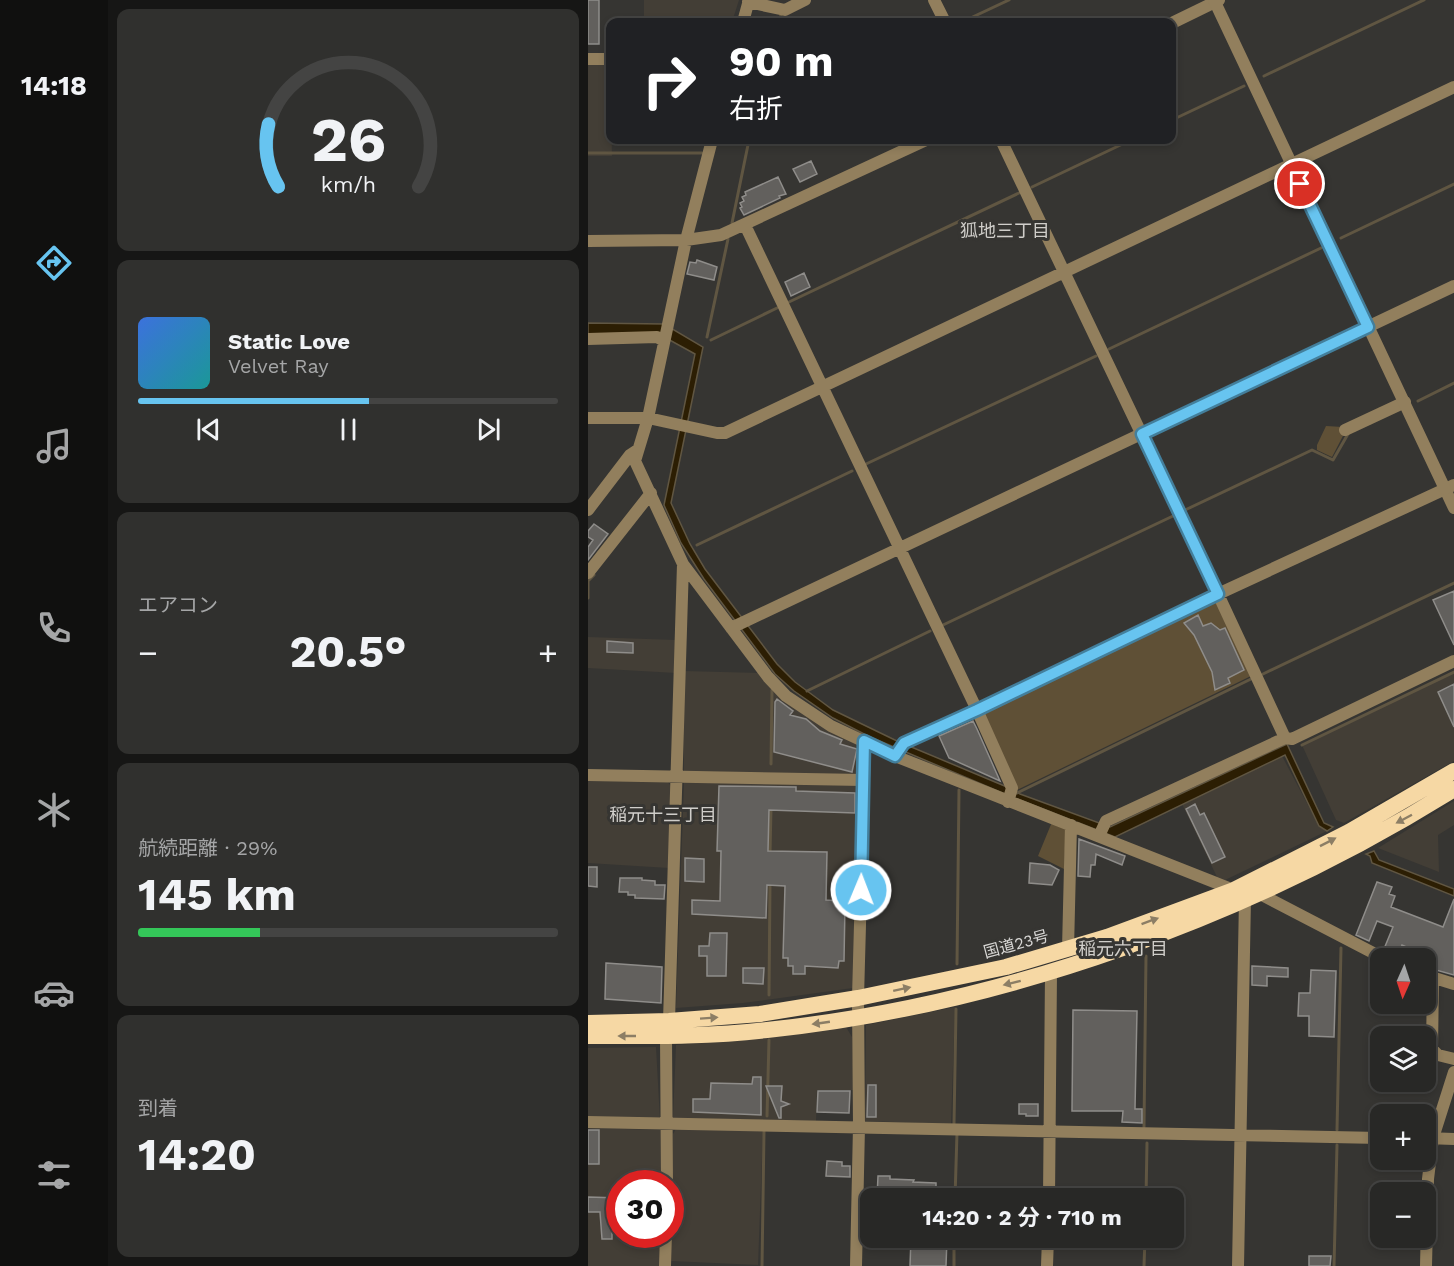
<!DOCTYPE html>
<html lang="ja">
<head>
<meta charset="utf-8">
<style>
  body { margin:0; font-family:"Work Sans","Noto Sans JP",sans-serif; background:#30302e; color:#f1f3f6; height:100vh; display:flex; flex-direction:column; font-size:22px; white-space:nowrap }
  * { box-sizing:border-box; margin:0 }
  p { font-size:20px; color:#a5a6a7 }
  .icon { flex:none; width:33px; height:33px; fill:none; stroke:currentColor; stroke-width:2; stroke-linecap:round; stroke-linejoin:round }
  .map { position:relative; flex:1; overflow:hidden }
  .details { display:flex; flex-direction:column; gap:9px; padding:9px; background:#161615; width:480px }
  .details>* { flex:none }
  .banner { position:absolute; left:18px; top:18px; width:570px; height:126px; border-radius:12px; box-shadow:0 3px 9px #0003,0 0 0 2px #444443; background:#202124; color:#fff; overflow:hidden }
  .needle { width:39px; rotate:183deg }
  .tools { position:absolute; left:782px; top:948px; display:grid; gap:12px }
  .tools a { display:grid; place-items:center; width:66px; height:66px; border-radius:12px; background:#282826; box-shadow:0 3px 9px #0003,0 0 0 2px #444443; font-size:30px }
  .speed { position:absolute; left:18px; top:1170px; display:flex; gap:12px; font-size:30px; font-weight:700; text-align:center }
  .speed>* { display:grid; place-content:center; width:78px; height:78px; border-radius:50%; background:#282826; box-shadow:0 3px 9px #0003,0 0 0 2px #444443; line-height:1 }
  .speed .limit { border:9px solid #d22; background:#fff; color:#111 }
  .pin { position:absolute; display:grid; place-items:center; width:51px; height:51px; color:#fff; margin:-26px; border:3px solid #fff; border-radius:50%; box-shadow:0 2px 6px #0007 }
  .me { position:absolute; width:66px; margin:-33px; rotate:1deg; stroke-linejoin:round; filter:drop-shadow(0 0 4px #0008) }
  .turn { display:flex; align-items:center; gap:21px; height:126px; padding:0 24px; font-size:27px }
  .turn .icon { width:78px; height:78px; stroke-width:2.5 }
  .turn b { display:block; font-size:42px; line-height:51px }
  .big { font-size:45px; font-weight:700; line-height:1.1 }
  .details .card { flex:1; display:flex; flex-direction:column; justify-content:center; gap:9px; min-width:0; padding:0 21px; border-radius:12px; background:#30302e }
  .details .dial { align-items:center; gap:0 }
  .dial svg { height:156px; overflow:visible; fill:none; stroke:#444443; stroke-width:7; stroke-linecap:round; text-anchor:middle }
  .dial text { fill:#f1f3f6; stroke:none }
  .song { display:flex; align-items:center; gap:18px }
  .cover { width:72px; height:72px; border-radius:9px; background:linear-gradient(135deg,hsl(220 70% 55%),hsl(180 70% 35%)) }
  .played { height:6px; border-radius:3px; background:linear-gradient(90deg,#67c4f0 55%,#444443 55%) }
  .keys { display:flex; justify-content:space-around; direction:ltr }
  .heat { display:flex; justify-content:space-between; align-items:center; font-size:33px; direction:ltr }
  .charge { height:9px; border-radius:4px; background:linear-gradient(90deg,#34c759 29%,#444443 0) }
  .trip { position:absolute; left:272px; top:1188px; width:324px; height:60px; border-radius:12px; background:#282826; box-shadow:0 3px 9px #0003,0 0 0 2px #444443; font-weight:700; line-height:60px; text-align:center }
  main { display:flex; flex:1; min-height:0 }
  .tab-bar { display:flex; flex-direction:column; width:108px; justify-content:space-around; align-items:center; background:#10100f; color:#a5a6a7 }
  .tab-bar .icon { width:42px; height:42px }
  .tab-bar .current { color:#67c4f0 }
  .tab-bar b { font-size:27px; color:#f1f3f6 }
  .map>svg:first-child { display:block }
</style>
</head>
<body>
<main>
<nav class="tab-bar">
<b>14:18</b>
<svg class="icon current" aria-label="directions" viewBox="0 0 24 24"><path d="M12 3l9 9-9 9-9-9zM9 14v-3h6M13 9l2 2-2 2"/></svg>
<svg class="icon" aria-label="music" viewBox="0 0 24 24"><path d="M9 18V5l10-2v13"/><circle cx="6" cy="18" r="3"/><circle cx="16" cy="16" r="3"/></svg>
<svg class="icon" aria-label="phone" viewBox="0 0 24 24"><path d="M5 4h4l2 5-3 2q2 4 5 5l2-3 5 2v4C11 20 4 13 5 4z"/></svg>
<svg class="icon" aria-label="climate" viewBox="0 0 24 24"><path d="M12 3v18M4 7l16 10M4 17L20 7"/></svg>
<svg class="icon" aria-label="car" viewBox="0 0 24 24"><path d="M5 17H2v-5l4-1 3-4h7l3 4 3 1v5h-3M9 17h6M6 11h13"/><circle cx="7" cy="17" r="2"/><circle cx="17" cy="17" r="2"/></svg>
<svg class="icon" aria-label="filters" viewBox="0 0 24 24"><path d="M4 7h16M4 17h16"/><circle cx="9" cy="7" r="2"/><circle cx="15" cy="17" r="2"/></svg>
</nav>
<section class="details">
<div class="card dial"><svg viewBox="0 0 100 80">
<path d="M14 69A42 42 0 1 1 86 69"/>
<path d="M14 69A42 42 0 0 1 9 37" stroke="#67c4f0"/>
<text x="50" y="56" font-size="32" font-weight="700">26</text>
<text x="50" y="72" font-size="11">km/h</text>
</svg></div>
<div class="card">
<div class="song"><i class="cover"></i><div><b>Static Love</b><p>Velvet Ray</p></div></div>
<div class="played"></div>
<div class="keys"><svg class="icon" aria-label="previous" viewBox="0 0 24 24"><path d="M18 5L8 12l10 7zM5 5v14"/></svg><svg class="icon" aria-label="pause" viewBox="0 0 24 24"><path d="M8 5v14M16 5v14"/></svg><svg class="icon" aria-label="next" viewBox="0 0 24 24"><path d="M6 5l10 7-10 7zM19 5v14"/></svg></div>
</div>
<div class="card"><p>エアコン</p>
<div class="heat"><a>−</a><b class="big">20.5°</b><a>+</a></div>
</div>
<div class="card"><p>航続距離 · 29%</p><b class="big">145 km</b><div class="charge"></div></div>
<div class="card"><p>到着</p><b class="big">14:20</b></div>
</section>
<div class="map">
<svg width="866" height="1266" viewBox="0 0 866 1266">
  <rect width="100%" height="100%" fill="#363532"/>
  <path fill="#433e36" d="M56,0h95l-7,22h-88z
    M0,64h22l2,92h-24z
    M0,637l88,3v33l-88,-5z
    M96,671l76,2 101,72 -1,30 -176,-4z
    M866,672v89l-110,62 -8,-3 -34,-75z
    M694,756l37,70 8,5 -102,49 -8,-3 -35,-73z
    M0,780l80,2 4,6 -3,80 -81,-5z
    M96,782l175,3 -6,203 -110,15 -67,5z
    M866,801v24l-16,10 1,37 -61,-24z
    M367,1007l-4,117 -86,-3 1,-96z
    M258,1027l6,10 2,53h-37l-1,31 -143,-3 3,-73 92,-7z
    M68,1047l4,73 -72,-3v-69z
    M0,1128l73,2 3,53 -44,1v50l43,1 -1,31h-74z
    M88,1129l87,1 -5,135 -87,-4 2,-127z"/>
  <path fill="#5f5036" d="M738,426l17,1 1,7 -12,23 -15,-7v-5z
    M625,602h4l34,74 -234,114 -33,-76 1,-5z
    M464,822l14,6 -2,41 -26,-13z"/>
  <path fill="#2c1e03" stroke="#605642" stroke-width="1.5" d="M0,323l76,1 39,23 -32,156 19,41 15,25 72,95 18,18 23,17 15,11 64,31 110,46 13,7 90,33 177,-83 37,79 9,4 -6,4 -8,-5 -34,-71 -170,82 -110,-43 -137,-58 -35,-18 -39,-27 -19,-17 -71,-95 -23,-36 -17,-38 31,-151 -38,-21 -69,1z
    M786,851l5,9 75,29v7l-82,-33 -2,-7 -4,-2z"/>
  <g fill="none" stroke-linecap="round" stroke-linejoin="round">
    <path stroke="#605642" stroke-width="3" d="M191,22l2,-7
      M374,22l47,-22
      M676,76l160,-76
      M584,120l72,-34
      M0,153h114
      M444,187l99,-47
      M144,223l17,-83
      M753,238l113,-54
      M201,302l230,-109
      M119,337l21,-98
      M123,340l66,-32
      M521,349l212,-101
      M830,401l36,-18
      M278,464l230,-108
      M597,510l127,-60 21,10 15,-26
      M109,545l155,-74
      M0,598v-17l6,-6
      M355,625l230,-109
      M675,674l191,-91
      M219,691l123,-60
      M714,745l152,-73
      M183,764l1,-74
      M429,793l234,-114
      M182,853l1,-45
      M369,964l2,-174
      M181,995l1,-112
      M179,1116l2,-76
      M366,1124l2,-115
      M556,1127l2,-171
      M749,1130l4,-182
      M367,1198l2,-65
      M558,1198l1,-55
      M174,1266l2,-135
      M366,1266v-28
      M556,1266l1,-28
      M746,1266l3,-121"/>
  </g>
  <path fill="#62605d" stroke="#8f8d8a" stroke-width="1.5" d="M0,0h11v44h-11z
    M223,161l6,13 -17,8 -7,-13z
    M190,177l8,17 -7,2 1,2 -36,17 -4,-7 2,-1 -2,-4 4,-2 -2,-4 4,-2 -1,-3z
    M109,260l20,7 -3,13 -27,-6 3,-12 6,1z
    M216,273l6,14 -19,9 -6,-14z
    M6,524l14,10 -20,26v-13l5,-7 -5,-3v-6z
    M866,591v54l-21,-45z
    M610,615l5,11 8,-3 9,7 5,-2 19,42 -16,8 2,5 -15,7 -3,-18 -18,-37 -10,-12z
    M19,641l26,2v10l-26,-1z
    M866,684v43l-16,-35z
    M189,699l16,12 -3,4 16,4 14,12 22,9 -2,4 17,5 -5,23 -78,-20 1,-50z
    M385,721l4,8 23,52 -51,-23 -10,-22z
    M131,786l77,1v4l59,2v20l-86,-3 -1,41 59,1 -1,48 15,1v2l4,1 -1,57h-5l-1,7 -33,-2v8h-12v-8h-5v-8h-5l2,-72 -18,-1 -1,33 -74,-4v-14l28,1 1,-50h-4z
    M607,804l5,11 4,-2 21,44 -13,6 -26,-54z
    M491,839l46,17 -3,9 -26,-11 -1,11h-4l-1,12 -12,-1z
    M97,858l19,1v23l-19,-1z
    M442,863l20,2 9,5 -7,15 -23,-2z
    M0,867h9v20l-9,-1z
    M32,878h22v2l13,1v4h10l-1,14 -29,-1v-3h-7v-3h-9z
    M789,882l15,5 -3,7 6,2 -4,11 52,20 11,-28v76l-29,-8v-9h-7l2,-5 -18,-8 -4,11 -14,-7 9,-22 -16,-6 -8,20 -13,-6z
    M122,933h17l-1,43h-19v-20h-8v-10h10z
    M18,963l56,4 -1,36 -56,-4z
    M664,966l36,2v9l-21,-1v10l-15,-1z
    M155,968h21l-1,16 -20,-1z
    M723,970l25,1 -2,66 -25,-1v-20h-11l1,-23h11z
    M485,1010l64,1 -2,98h7v14l-20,-1 1,-11h-51z
    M165,1077h8v38l-68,-3v-13h17l1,-16 41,1z
    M280,1085h8v32h-9z
    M178,1086h16l-1,15 8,3 -8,3v11h-2z
    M230,1091h32l-1,22 -32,-1z
    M431,1104h19v12h-12v-2h-7z
    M0,1130h11v34h-11z
    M239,1161l15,1v4h8v11l-24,-1z
    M290,1176h12v3l24,1 -1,2 23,1v7h9l1,8h-69z
    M0,1197l32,1v17h-8v24h-10l-2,-27h-12z
    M323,1238h36l-1,28h-36z
    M721,1256h22l-1,10h-21z"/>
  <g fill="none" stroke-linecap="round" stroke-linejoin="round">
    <path stroke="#927f5d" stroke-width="12" d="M346,0l11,22
      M160,2l37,8 20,-10
      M155,22l6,-22
      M584,23l47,-23
      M0,59h22
      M124,140l-26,100 -38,178 -13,43 48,103 85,113 18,19 45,30 64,30 339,134
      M413,140l217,454 67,144
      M157,225l232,485 35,78 -4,14
      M0,241l98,-1 35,-5 205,-95
      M0,339l69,-2 7,4
      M0,418h60l69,15h8l729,-346
      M757,430l60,-28
      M857,489l9,19
      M0,510l42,-55 6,-4
      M0,573l63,-80
      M143,628l723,-342
      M307,756l9,-13 73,-33 241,-116 236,-109
      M0,775l275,5
      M511,836l7,-15 179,-83 7,1 162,-78
      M670,893l125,65
      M480,949l3,-124
      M837,975l29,9
      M845,978l-1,71 6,6 16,4
      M81,1021l14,-457
      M78,1036l1,148
      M0,1122l792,16
      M837,1138l29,1
      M461,1198l2,-225
      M77,1266l1,-32
      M268,1266l3,-140 -1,-128 7,-257
      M459,1266l1,-28
      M650,1266l7,-367"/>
    <path stroke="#927f5d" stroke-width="12" d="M626,0l231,489
      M838,1266l2,-87 5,-41 21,-66"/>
    <path stroke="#f6d8a4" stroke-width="16" d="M0,1023l81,-2 91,-7 98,-16 148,-31 101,-30 127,-47 115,-58 105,-61
      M0,1036c59,0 120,1 179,-6 238,-25 484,-114 687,-241"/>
  </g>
  <defs><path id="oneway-solid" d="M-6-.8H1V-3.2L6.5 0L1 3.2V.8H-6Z" transform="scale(1.5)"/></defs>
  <g fill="#8c7e65">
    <use href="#oneway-solid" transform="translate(816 819) rotate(152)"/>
    <use href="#oneway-solid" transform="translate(740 842) rotate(-27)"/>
    <use href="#oneway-solid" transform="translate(562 921) rotate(-20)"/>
    <use href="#oneway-solid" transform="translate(424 983) rotate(166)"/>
    <use href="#oneway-solid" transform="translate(314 989) rotate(-12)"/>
    <use href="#oneway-solid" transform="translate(121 1018) rotate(-4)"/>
    <use href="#oneway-solid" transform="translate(233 1023) rotate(172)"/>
    <use href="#oneway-solid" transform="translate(39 1036) rotate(180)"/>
  </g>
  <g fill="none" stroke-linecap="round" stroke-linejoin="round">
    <g stroke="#437f9c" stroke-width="15">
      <path id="route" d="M273,890l3,-149 31,15 9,-13 73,-33 241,-116 -76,-160 226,-107 -68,-143"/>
    </g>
    <use href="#route" stroke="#67c4f0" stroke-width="10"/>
  </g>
  <g text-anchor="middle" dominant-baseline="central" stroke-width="6" stroke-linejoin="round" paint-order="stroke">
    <g font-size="16" fill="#d8d7d5" stroke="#363532">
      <text transform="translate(428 944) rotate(-15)">国道23号</text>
    </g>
    <g font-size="18" fill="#d0ceca" stroke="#363532">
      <text x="417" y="230">狐地三丁目</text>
      <text x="75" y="814">稲元十三丁目</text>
      <text x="535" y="948">稲元六丁目</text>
    </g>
  </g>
</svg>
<div class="tools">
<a><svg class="needle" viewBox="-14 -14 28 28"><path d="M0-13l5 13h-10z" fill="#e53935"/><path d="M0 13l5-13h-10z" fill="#a5a6a7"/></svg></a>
<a><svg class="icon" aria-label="layers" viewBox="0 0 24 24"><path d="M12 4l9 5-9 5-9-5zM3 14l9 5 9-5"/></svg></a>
<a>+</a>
<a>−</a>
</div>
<div class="speed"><div class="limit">30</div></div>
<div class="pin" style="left:712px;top:184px;background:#d93025"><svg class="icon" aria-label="arrive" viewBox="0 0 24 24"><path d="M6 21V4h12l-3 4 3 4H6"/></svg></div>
<svg class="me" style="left:273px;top:890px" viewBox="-20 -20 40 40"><circle r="17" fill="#67c4f0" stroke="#fff" stroke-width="3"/><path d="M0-11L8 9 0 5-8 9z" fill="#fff"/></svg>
<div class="trip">14:20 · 2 分 · 710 m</div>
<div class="banner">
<div class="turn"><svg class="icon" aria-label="right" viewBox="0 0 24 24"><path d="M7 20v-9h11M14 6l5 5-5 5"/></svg><div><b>90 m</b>右折</div></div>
</div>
</div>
</main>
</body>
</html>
